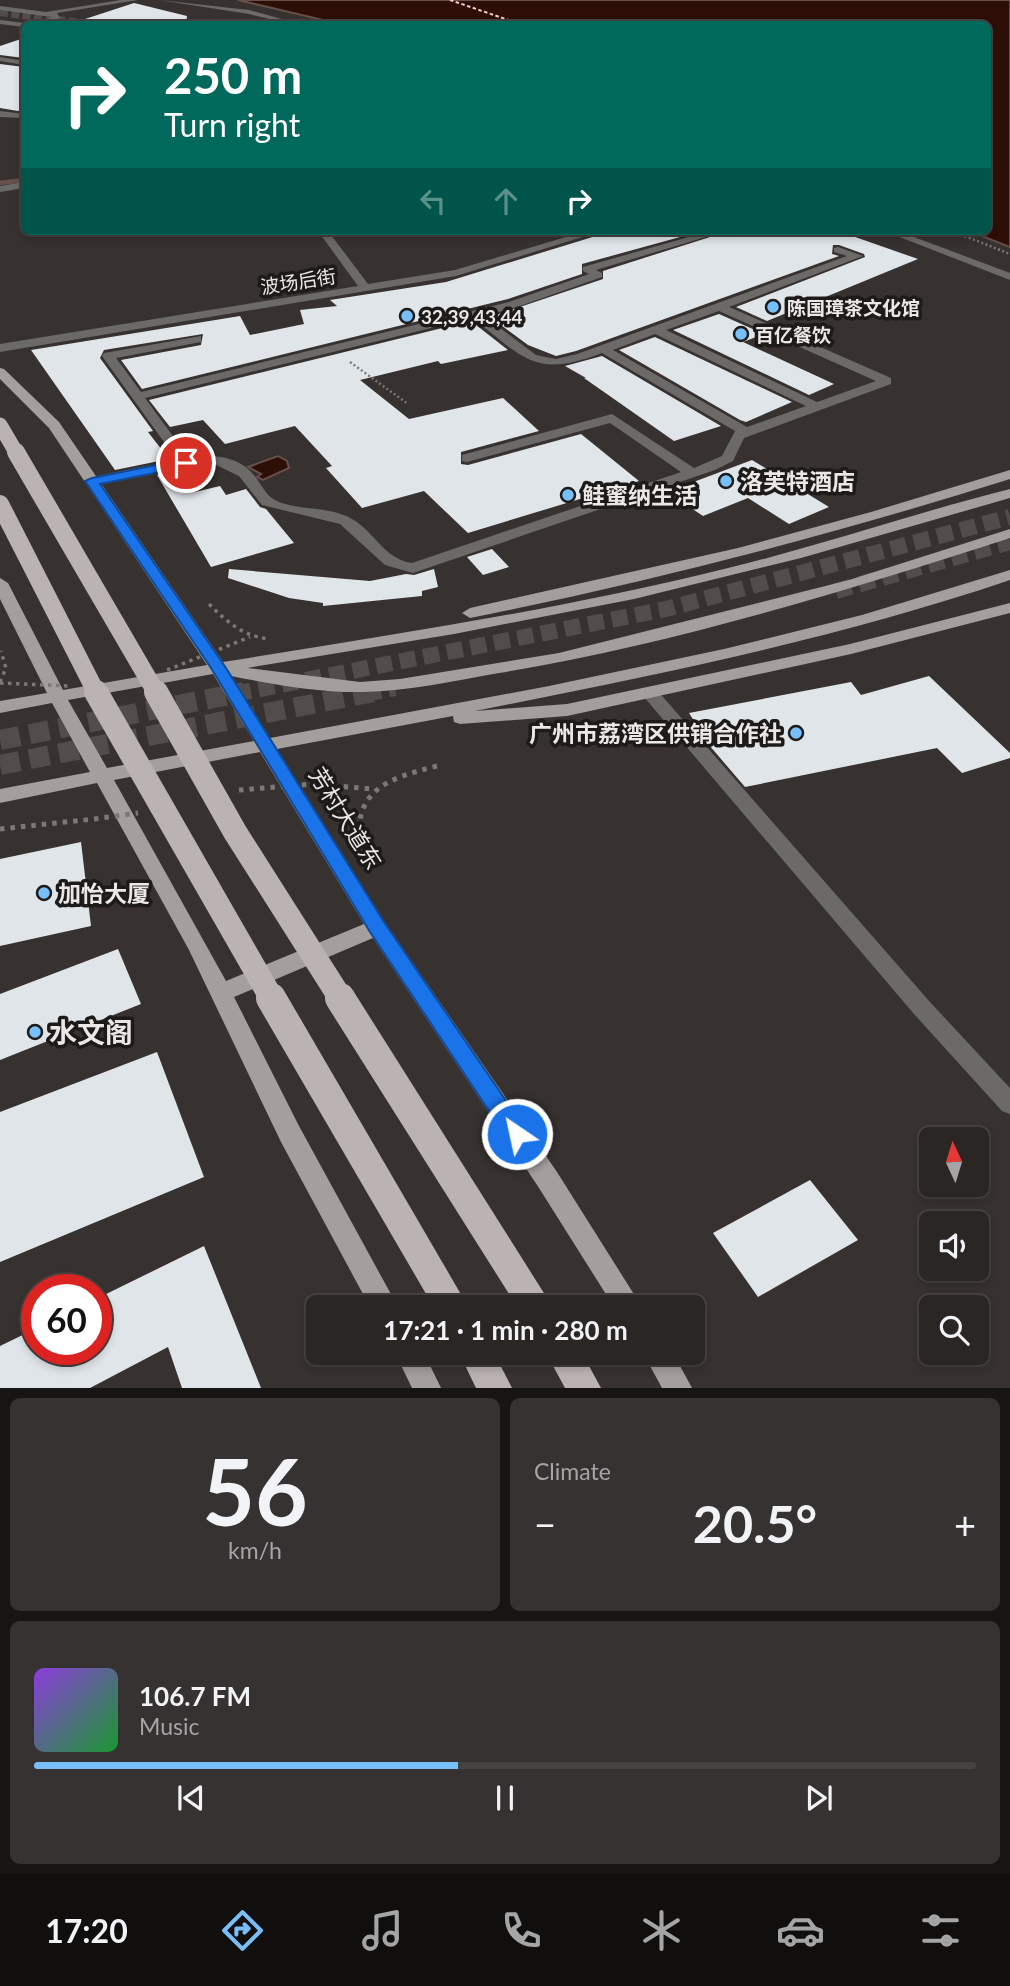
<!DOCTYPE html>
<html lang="en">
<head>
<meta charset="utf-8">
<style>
  body { margin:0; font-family:Lato,"Noto Sans SC",sans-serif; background:#353231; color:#f1f3f6; height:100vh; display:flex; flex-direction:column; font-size:26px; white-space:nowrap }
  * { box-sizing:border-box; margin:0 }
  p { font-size:23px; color:#a5a5a6 }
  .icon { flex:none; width:38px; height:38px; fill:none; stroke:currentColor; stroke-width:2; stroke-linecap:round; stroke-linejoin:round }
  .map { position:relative; height:1388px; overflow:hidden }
  .panel { display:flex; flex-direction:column; gap:10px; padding:10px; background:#171514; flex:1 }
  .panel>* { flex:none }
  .banner { position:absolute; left:21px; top:21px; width:970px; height:214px; border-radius:10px; box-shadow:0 4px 10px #0003,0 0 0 2px #454341; background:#00695c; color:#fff; overflow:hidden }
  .needle { width:46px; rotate:356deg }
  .tools { position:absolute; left:919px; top:1127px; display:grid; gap:14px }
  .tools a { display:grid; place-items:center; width:70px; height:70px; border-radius:10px; background:#292624; box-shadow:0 4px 10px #0003,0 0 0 2px #454341; font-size:35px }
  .speed { position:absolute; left:21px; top:1274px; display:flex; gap:14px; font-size:35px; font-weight:700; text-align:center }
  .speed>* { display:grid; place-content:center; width:91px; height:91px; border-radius:50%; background:#292624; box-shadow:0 4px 10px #0003,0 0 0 2px #454341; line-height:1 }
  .speed .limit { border:10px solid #d22; background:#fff; color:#111 }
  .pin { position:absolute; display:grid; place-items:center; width:60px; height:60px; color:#fff; margin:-30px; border:4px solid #fff; border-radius:50%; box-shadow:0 2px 7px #0007 }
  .me { position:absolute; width:77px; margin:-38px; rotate:326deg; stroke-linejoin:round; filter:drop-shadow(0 0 5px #0008) }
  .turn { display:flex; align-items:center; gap:24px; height:147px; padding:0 28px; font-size:32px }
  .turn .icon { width:91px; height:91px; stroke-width:2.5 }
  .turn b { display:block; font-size:49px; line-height:60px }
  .lanes { display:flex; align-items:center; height:66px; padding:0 28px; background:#0003; justify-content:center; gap:35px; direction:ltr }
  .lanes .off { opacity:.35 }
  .big { font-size:52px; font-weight:700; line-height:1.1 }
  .panel .tile { flex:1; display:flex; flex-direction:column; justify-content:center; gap:10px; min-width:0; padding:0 24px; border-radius:10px; background:#353231 }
  .panel .dial { align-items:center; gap:0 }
  .dial b { font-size:91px; line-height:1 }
  .song { display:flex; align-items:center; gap:21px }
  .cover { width:84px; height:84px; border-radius:10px; background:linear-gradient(135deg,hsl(270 70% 55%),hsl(130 70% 35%)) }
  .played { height:7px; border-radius:4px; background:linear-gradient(90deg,#78bff7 45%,#454341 45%) }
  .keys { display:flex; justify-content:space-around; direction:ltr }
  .heat { display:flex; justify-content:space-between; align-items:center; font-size:38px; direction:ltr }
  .panel .tiles { flex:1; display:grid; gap:10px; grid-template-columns:1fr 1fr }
  .tile:last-child { grid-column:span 2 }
  .trip { position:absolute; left:306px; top:1295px; width:399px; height:70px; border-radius:10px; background:#292624; box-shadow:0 4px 10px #0003,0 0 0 2px #454341; font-weight:700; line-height:70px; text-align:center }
  .tabs { display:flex; height:112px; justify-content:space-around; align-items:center; background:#100f0e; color:#a5a5a6 }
  .tabs .icon { width:49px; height:49px }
  .tabs .selected { color:#78bff7 }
  .tabs b { font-size:32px; color:#f1f3f6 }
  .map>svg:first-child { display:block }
</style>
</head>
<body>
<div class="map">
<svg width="1010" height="1388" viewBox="0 0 1010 1388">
  <rect width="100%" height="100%" fill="#373230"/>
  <path fill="#2e0f08" stroke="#67504b" stroke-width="2" d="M238,0h772v247l-41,-16h18v-207h-647z
    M278,456l9,5 2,7 -26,12 -6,-3 4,-3 -13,-7z"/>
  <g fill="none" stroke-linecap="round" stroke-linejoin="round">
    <path stroke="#67504b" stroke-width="4.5" d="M0,183l24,-3"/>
    <path stroke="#f6cbc1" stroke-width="2" stroke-dasharray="3.5 2.5" stroke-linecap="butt" d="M450,0l70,24"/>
  </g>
  <path fill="#e0e5e9" d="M134,3l53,13 -1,8h-103l-1,-4z
    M24,38v20l-24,-3v-9z
    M0,64l24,3v41l-6,3 -18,-3z
    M612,231h74l5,3 -109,30v10l-74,25 -366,90 -21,-29 80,-15 2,-11 -99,16 -4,8 53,73 -5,1 21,27 -54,11 -84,-120 209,-34 10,19 54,-11 -4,-14 37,-4 -7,-6 116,-18z
    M729,231h109l80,28 -151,62 -31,-14 129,-50 -1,-3 -25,-9h-6l-1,9 7,2 -263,95 -20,5 -28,-11 -38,-28 113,-38v-8z
    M719,314l45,20 -21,8 91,42 -25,11 -136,-65z
    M471,321l37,29 -67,14 -3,-3 -78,19 49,39 94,-21 36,33 -78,21v12l7,1 113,-31 58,47 -171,52 -44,-42 -62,17 -36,-40 6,-2 -37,-40 -70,18 -22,-24 -33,7 -21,-27z
    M655,337l137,65 -46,20 -6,-2 -121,-70z
    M602,356l119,70 -47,15 -90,-63h2l-21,-12z
    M752,460l77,47 -40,17 -41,-26 -45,18 -36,-24z
    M178,471l17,21 25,-6 6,9 20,-6 14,18 6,2 28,34 -83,24 -54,-92z
    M492,549l17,18 -26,8 -16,-18z
    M229,569l141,12 36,-7 8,1 20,-6 4,18 -16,4v5l-99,10v-3l-34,-5 -61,-20z
    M929,676l81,77v5l-48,15 -25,-25 -192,39 -36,-42 -20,-32 162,-31 10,13z
    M81,842l10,84 -91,20v-87z
    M118,949l23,55 -141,56v-66z
    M157,1052l47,125 -204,85v-150z
    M810,1180l48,60 -100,57 -45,-64z
    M204,1246l57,142h-79l-14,-41 -78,41h-90v-42l37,-18v21h59v-50z"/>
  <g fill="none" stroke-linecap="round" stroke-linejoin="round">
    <path stroke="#524d4b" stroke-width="8" stroke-dasharray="8 3.5" stroke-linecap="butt" d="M0,12l90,12"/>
    <path stroke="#524d4b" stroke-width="16" stroke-dasharray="16 8" stroke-linecap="butt" d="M836,591l174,-49
      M235,694l431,-85 344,-92
      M365,694l30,-6"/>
    <path stroke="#524d4b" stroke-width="20" stroke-dasharray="20 10" stroke-linecap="butt" d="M0,740l244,-48
      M0,765l374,-73"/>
    <path stroke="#7c7876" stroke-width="2.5" stroke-dasharray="2 2.5" stroke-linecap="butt" d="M952,231l58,23
      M346,235l12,-4
      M350,362l58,42"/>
    <path stroke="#7c7876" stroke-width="3.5" stroke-dasharray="3.5 4.5" stroke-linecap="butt" d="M209,604c18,18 34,32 60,35
      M0,682l6,-14 -5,-17"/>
    <path stroke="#7c7876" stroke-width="5" stroke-dasharray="4.5 6" stroke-linecap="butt" d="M0,829l94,-10
      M360,850c-8,-60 26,-71 77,-84"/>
    <path fill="#6c6969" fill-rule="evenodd" d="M121,0h17l-81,13 3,5 -18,6h-10l20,-7 -52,-7v-4l46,6z
      M159,0l90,10 51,14h-10l-41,-10z
      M0,20l24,3 3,1 -3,3 -24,-3z
      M0,57l24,4v4l-24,-4z
      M0,111l24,3v4l-24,-1z
      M24,182v6l-24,4v-6z
      M318,231h10l40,53 87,-14 131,-39h16l-146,45 -456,76v-8l358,-58z
      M710,231h16l-130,39 6,3v4l-85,30 -33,9 52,39 20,4 21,-5 270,-98 -13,-4v-4l4,-1 25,9 -134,51 162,71v6l-147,54 -11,23 -18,9 -302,103 -28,-8 -45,-41 -78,-19 -23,-29 -29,-14 -118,23 -7,-4 7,-4 85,-17 -75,-104 2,-3 97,-17v6l-85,16 25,34 368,-90 80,-28 -6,-3v-4zM719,311l157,70 -59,21 -151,-72zM472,318c53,40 62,61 130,35l133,78 -13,25 -28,12 -82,-54 -150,41v6l5,1 143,-39 71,49 -269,91c-28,-4 -37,-31 -60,-44 -22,-13 -49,-8 -73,-17 -12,-5 -15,-13 -22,-23 -16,-23 -43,-26 -68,-21l-44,-60zM655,334l151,72 -59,21 -134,-77z
      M884,231h14l112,42v7z
      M650,688l6,1 274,313 80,86v26l-8,-3 -88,-97 -270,-317 -3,-4z"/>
    <path fill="#a49e9d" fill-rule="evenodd" d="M0,368l4,1 55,53 164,240c167,-27 336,-52 501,-93 96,-23 190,-56 286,-80v9l-209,60 -167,41 -180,35 -207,34 113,14 40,-3 159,-26 290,-73 161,-51v9c-167,54 -337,106 -511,135 -45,8 -91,18 -136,19 -42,1 -91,-8 -132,-16l39,62 279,-52 175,-37 138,-34 148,-45v10c-174,59 -354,95 -535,131l92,-7 283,-60 160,-41v10l-159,41 -284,62 -107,8 -6,-2 -1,-6 -176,33 107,172 173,251 85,135h-28l-75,-119 -166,-250 -139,59 65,129 99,181h-28l-89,-165 -92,-192 -92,-167 -97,20v-14l90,-17 -38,-69 -52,10v-12l47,-8 -47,-94v-21l8,5 55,107 144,-25 -158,-237 -49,-49zM213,674l41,67 -147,27 -39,-68zM260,752l104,172 -138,57 -112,-201z
      M1010,470v9c-178,56 -357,102 -540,139l-8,-5 8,-5 268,-60 133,-36z
      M395,1353h29l17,35h-29z
      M643,1353h30l19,35h-30z"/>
    <path fill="#bab3b1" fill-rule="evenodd" d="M459,1353h35l18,35h-36z
      M546,1353h36l19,35h-36z"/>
    <path stroke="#7c7876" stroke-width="3.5" stroke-dasharray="3.5 4.5" stroke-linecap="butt" d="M167,670l83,-33
      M0,683l69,3"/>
    <path stroke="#7c7876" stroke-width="5" stroke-dasharray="4.5 6" stroke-linecap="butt" d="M239,790l74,-6 59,5
      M94,819l44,-6"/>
    <path stroke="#bab3b1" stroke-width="15" d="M0,425l17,29"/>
    <path stroke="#bab3b1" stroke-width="18" d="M16,452l141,242
      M0,504l97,190"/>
    <path stroke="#bab3b1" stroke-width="24" d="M96,692l176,307
      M156,692l79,140 106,167"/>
    <path stroke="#bab3b1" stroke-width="30" d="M271,998l180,309
      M340,998l195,309"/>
  </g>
  <path fill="#1a73e8" stroke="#114b97" stroke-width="2" d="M186,459l6,4 -2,3 -90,18 126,184 158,254 140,205 4,7 -4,7 -7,2 -8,-2 -139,-209 -159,-264 -126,-187 7,-3z"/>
  <g fill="#78bff7" stroke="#1d1a1a" stroke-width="2.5">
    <circle cx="773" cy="307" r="7"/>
    <circle cx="407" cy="316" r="7"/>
    <circle cx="741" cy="334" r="7"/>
    <circle cx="726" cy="481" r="7"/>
    <circle cx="568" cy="495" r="7"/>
    <circle cx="796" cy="733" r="7"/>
    <circle cx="44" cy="893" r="7"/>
    <circle cx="35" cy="1032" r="7"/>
  </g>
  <g text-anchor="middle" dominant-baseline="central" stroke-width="7" stroke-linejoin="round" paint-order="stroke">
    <g font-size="19" fill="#ebe7e6" stroke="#1d1a1a">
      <text transform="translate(298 281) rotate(-9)">波场后街</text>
    </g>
    <g font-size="19" font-weight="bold" fill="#ebe7e6" stroke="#1d1a1a" text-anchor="start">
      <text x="787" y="307">陈国璋茶文化馆</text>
      <text x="421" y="316">32,39,43,44</text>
      <text x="755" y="334">百亿餐饮</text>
    </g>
    <g font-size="23" font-weight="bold" fill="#ebe7e6" stroke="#1d1a1a" text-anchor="start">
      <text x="740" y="481">洛芙特酒店</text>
      <text x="582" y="495">鲑蜜纳生活</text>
      <text x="782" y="733" text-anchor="end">广州市荔湾区供销合作社</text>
      <text x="58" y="893">加怡大厦</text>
    </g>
    <g font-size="23" fill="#ebe7e6" stroke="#1d1a1a">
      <text transform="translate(346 818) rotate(58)">芳村大道东</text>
    </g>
    <g font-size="28" font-weight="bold" fill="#ebe7e6" stroke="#1d1a1a" text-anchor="start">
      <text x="49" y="1032">水文阁</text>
    </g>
  </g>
</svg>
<div class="tools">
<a><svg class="needle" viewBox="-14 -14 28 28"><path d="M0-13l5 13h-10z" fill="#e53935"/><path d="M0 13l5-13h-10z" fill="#a5a5a6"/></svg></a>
<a><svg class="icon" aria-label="sound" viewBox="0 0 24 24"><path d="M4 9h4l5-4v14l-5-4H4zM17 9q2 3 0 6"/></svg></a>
<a><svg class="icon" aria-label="search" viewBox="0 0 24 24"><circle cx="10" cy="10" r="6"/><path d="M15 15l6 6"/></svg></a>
</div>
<div class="speed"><div class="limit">60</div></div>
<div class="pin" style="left:186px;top:463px;background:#d93025"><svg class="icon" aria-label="arrive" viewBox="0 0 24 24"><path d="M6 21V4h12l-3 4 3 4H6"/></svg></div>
<svg class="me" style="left:517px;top:1134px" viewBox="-20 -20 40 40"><circle r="17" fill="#1a73e8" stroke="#fff" stroke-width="3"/><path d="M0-11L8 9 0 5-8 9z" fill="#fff"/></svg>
<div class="trip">17:21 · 1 min · 280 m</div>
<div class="banner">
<div class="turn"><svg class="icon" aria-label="right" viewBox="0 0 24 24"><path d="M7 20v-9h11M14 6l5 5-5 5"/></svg><div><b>250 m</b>Turn right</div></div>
<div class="lanes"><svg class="icon off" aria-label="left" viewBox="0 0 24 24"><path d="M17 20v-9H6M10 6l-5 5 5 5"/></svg><svg class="icon off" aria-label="ahead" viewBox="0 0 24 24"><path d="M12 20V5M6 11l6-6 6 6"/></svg><svg class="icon" aria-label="right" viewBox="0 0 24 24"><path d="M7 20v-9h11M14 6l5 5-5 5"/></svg></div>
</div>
</div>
<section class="panel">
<div class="tiles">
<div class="tile dial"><b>56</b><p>km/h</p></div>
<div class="tile"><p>Climate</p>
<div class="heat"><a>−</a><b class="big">20.5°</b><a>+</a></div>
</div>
<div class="tile">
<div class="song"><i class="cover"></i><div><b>106.7 FM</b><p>Music</p></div></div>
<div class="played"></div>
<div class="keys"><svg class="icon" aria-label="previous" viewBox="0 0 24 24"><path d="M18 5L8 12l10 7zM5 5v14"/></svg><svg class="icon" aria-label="pause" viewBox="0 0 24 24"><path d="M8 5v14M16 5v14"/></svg><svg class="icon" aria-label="next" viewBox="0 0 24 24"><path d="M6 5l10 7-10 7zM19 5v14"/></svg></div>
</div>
</div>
</section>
<nav class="tabs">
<b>17:20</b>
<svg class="icon selected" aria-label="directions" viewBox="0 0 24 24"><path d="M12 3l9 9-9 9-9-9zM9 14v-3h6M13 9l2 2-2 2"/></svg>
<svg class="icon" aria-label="music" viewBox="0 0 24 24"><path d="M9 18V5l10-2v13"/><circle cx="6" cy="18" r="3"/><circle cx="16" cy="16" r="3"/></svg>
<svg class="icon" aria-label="phone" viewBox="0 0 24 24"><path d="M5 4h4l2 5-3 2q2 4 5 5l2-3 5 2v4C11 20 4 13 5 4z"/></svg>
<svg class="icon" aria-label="climate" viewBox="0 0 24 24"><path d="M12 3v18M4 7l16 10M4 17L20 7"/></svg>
<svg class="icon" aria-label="car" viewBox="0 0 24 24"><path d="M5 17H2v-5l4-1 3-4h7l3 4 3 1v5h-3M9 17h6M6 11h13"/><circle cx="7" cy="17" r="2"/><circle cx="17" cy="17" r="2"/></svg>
<svg class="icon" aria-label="filters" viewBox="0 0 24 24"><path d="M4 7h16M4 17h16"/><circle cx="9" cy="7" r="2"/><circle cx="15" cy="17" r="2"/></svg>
</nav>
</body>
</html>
